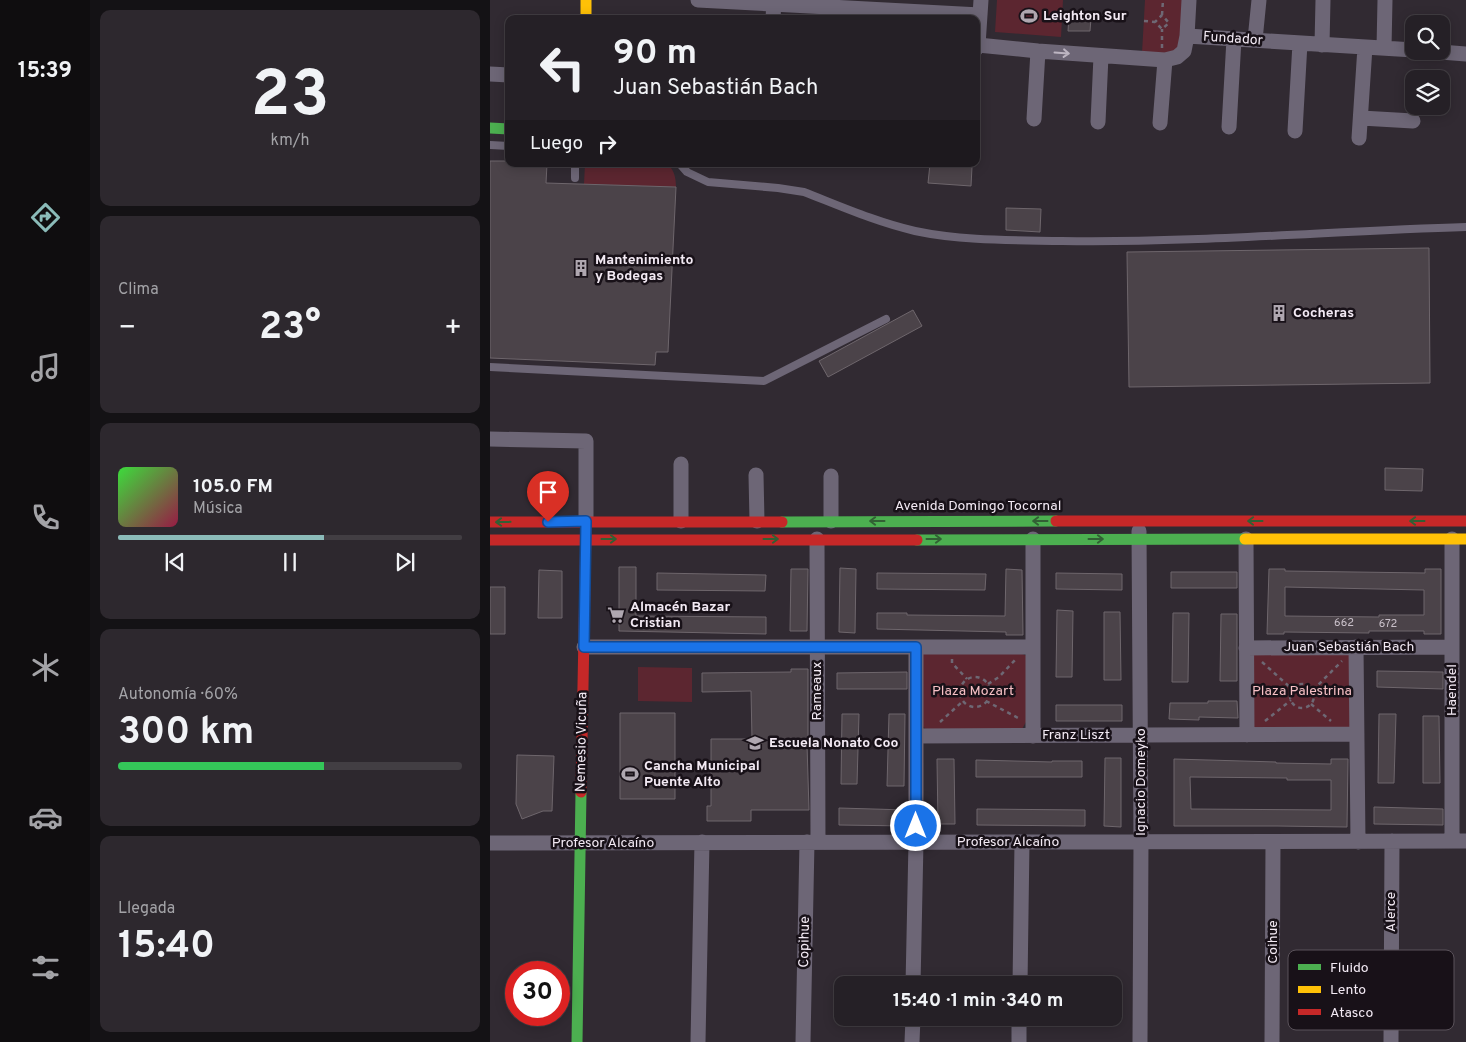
<!DOCTYPE html>
<html lang="es">
<head>
<meta charset="utf-8">
<style>
  body { margin:0; font-family:Overpass,sans-serif; background:#2d282e; color:#f1f3f6; height:100vh; display:flex; flex-direction:column; font-size:19px; white-space:nowrap }
  * { box-sizing:border-box; margin:0 }
  p { font-size:16px; color:#a3a3a7 }
  .icon { flex:none; width:28px; height:28px; fill:none; stroke:currentColor; stroke-width:2; stroke-linecap:round; stroke-linejoin:round }
  .map { position:relative; flex:1; overflow:hidden }
  .details { display:flex; flex-direction:column; gap:10px; padding:10px; background:#141215; width:400px }
  .details>* { flex:none }
  .guide { position:absolute; left:15px; top:15px; width:475px; height:152px; border-radius:10px; box-shadow:0 2px 12px #0003,0 0 0 1px #423e43; background:#252026; color:#f1f3f6; overflow:hidden }
  .controls { position:absolute; left:915px; top:15px; display:grid; gap:10px }
  .controls a { display:grid; place-items:center; width:45px; height:45px; border-radius:10px; background:#252026; box-shadow:0 2px 12px #0003,0 0 0 1px #423e43; font-size:25px }
  .speed { position:absolute; left:15px; top:961px; display:flex; gap:10px; font-size:25px; font-weight:700; text-align:center }
  .speed>* { display:grid; place-content:center; width:65px; height:65px; border-radius:50%; background:#252026; box-shadow:0 2px 12px #0003,0 0 0 1px #423e43; line-height:1 }
  .speed .limit { border:8px solid #d22; background:#fff; color:#111 }
  .pin { position:absolute; display:grid; place-items:center; width:42px; height:42px; color:#fff; margin:-51px -21px; border-radius:50% 50% 50% 0; rotate:-45deg; box-shadow:0 0 5px #0007 }
  .pin .icon { rotate:45deg }
  .me { position:absolute; width:55px; margin:-28px; rotate:0deg; stroke-linejoin:round; filter:drop-shadow(0 0 4px #0008) }
  .turn { display:flex; align-items:center; gap:18px; height:105px; padding:0 25px; font-size:22px }
  .turn .icon { width:65px; height:65px; stroke-width:2.5 }
  .turn b { display:block; font-size:35px; line-height:42px }
  .then { display:flex; align-items:center; height:48px; padding:0 25px; background:#0003; gap:10px; font-size:19px }
  .big { font-size:38px; font-weight:700; line-height:1.1 }
  .details .card { flex:1; display:flex; flex-direction:column; justify-content:center; gap:8px; min-width:0; padding:0 18px; border-radius:10px; background:#2d282e }
  .details .dial { align-items:center; gap:0 }
  .dial b { font-size:65px; line-height:1 }
  .song { display:flex; align-items:center; gap:15px }
  .cover { width:60px; height:60px; border-radius:8px; background:linear-gradient(135deg,hsl(120 70% 55%),hsl(340 70% 35%)) }
  .played { height:5px; border-radius:2px; background:linear-gradient(90deg,#8bbbb9 60%,#423e43 60%) }
  .keys { display:flex; justify-content:space-around; direction:ltr }
  .heat { display:flex; justify-content:space-between; align-items:center; font-size:28px; direction:ltr }
  .charge { height:8px; border-radius:4px; background:linear-gradient(90deg,#34c759 60%,#423e43 0) }
  .trip { position:absolute; left:344px; top:976px; width:288px; height:50px; border-radius:10px; background:#252026; box-shadow:0 2px 12px #0003,0 0 0 1px #423e43; font-weight:700; line-height:50px; text-align:center }
  main { display:flex; flex:1; min-height:0 }
  .tab-bar { display:flex; flex-direction:column; width:90px; justify-content:space-around; align-items:center; background:#0f0d0f; color:#a3a3a7 }
  .tab-bar .icon { width:35px; height:35px }
  .tab-bar .on { color:#8bbbb9 }
  .tab-bar b { font-size:22px; color:#f1f3f6 }
  .map>svg:first-child { display:block }
</style>
</head>
<body>
<main>
<nav class="tab-bar">
<b>15:39</b>
<svg class="icon on" aria-label="directions" viewBox="0 0 24 24"><path d="M12 3l9 9-9 9-9-9zM9 14v-3h6M13 9l2 2-2 2"/></svg>
<svg class="icon" aria-label="music" viewBox="0 0 24 24"><path d="M9 18V5l10-2v13"/><circle cx="6" cy="18" r="3"/><circle cx="16" cy="16" r="3"/></svg>
<svg class="icon" aria-label="phone" viewBox="0 0 24 24"><path d="M5 4h4l2 5-3 2q2 4 5 5l2-3 5 2v4C11 20 4 13 5 4z"/></svg>
<svg class="icon" aria-label="climate" viewBox="0 0 24 24"><path d="M12 3v18M4 7l16 10M4 17L20 7"/></svg>
<svg class="icon" aria-label="car" viewBox="0 0 24 24"><path d="M5 17H2v-5l4-1 3-4h7l3 4 3 1v5h-3M9 17h6M6 11h13"/><circle cx="7" cy="17" r="2"/><circle cx="17" cy="17" r="2"/></svg>
<svg class="icon" aria-label="filters" viewBox="0 0 24 24"><path d="M4 7h16M4 17h16"/><circle cx="9" cy="7" r="2"/><circle cx="15" cy="17" r="2"/></svg>
</nav>
<section class="details">
<div class="card dial"><b>23</b><p>km/h</p></div>
<div class="card"><p>Clima</p>
<div class="heat"><a>−</a><b class="big">23°</b><a>+</a></div>
</div>
<div class="card">
<div class="song"><i class="cover"></i><div><b>105.0 FM</b><p>Música</p></div></div>
<div class="played"></div>
<div class="keys"><svg class="icon" aria-label="previous" viewBox="0 0 24 24"><path d="M18 5L8 12l10 7zM5 5v14"/></svg><svg class="icon" aria-label="pause" viewBox="0 0 24 24"><path d="M8 5v14M16 5v14"/></svg><svg class="icon" aria-label="next" viewBox="0 0 24 24"><path d="M6 5l10 7-10 7zM19 5v14"/></svg></div>
</div>
<div class="card"><p>Autonomía · 60%</p><b class="big">300 km</b><div class="charge"></div></div>
<div class="card"><p>Llegada</p><b class="big">15:40</b></div>
</section>
<div class="map">
<svg width="976" height="1042" viewBox="0 0 976 1042">
  <rect width="100%" height="100%" fill="#312a32"/>
  <path fill="#5c2630" d="M507,0h66l-2,37 -66,-5z
    M655,0h37l-1,47 -8,8 -31,-2z
    M95,164h82c7,5 9,14 9,23l-92,-3z
    M859,651l4,76 -97,4 -4,-6v-72z
    M435,652l95,1 7,3 -1,66 -4,7h-96l-6,-5 -1,-66z
    M148,667l54,1v34l-54,-1z"/>
  <path fill="#4b4349" stroke="#6e666c" fill-rule="evenodd" d="M579,16l22,2 -1,13h-22z
    M0,161h19v3h38l-1,19 130,4 -8,165h-12l-1,13 -165,-7z
    M440,164l42,3 -1,19 -43,-3z
    M516,208l35,1 -1,23 -34,-2z
    M939,248l1,135 -301,4 -2,-135z
    M423,310l9,16 -94,51 -9,-16z
    M895,468l38,1 -1,22 -37,-1z
    M129,567h17v49l130,1v17l-147,-3z
    M350,568l16,1 -1,64 -16,-1z
    M301,569h17l-1,62h-17z
    M516,569l16,1 1,65h-17v-3l-129,-3v-16h30v2l98,1z
    M779,569h16v2l140,2v-4h16v65h-17v-3h-55v2l-85,-1v2h-17zM795,587l139,3v25h-45v2l-94,-1z
    M49,570l23,1v47h-24z
    M681,572h66v16h-66z
    M167,573l109,2 -1,16 -108,-1z
    M387,573l109,1 -1,16 -108,-1z
    M566,573l66,1v16l-66,-1z
    M0,587h15v47h-15z
    M567,610l16,1 -1,66h-16z
    M614,612h16l1,68h-17z
    M683,613h16l-1,69h-16z
    M731,614h16v67h-17z
    M301,669h17v75h-1l2,66h-58v11h-44v-15h4v-67h41l-1,-48 -49,1v-19l89,-1z
    M887,671l66,1v17l-66,-2z
    M417,672v17h-70v-16z
    M718,701h29l1,17 -39,-1v3l-30,-1 1,-16h38z
    M566,705h66v16h-66z
    M130,713h55v86h-55z
    M352,714h17l-2,70h-16z
    M399,714h16l-1,72h-17z
    M889,714h17l-2,69h-16z
    M933,716h16l1,67h-17z
    M27,755l37,1 -2,55h-9l-21,8 -6,-15z
    M615,758h16v69l-17,-1z
    M447,759h17l1,65h-17z
    M684,759l102,3v1l55,1v-5h17l-1,68 -70,-1h-103zM700,777l97,1v2h44v30l-140,-1z
    M486,760l76,2v-1h30v16h-106z
    M884,807l69,2v16l-69,-1z
    M349,808l68,2v16l-68,-1z
    M487,809l108,1v16l-108,-1z"/>
  <g fill="none" stroke-linecap="round" stroke-linejoin="round">
    <path stroke="#6e6874" stroke-width="2.5" stroke-dasharray="4 4" stroke-linecap="butt" d="M672,15l1,-15
      M654,21l11,1 7,7 7,-6 -7,-8 -7,7
      M672,48v-19
      M462,659v4l15,16
      M772,662l30,27
      M470 692a15 15 0 1 1 30 0a15 15 0 1 1-30 0Z
      M498,684l11,-7 16,-17
      M800 696a12 12 0 1 1 24 0a12 12 0 1 1-24 0Z
      M823,690l29,-29
      M496,701l34,18
      M821,704l20,17
      M775,721l26,-21
      M450,722l23,-21"/>
    <path stroke="#6d6676" stroke-width="8" d="M0,145l19,1
      M190,164l7,8 21,10 70,6 26,4c36,14 72,30 111,39 47,10 98,9 147,10 134,2 269,-10 404,-14
      M85,178v-14
      M0,367l274,14 122,-62"/>
    <path stroke="#6d6676" stroke-width="15" d="M208,0l282,15
      M283,19l1,-19
      M697,36l227,14
      M765,40l4,-40
      M488,45l60,6 127,9 12,-3 7,-6 3,-15 2,-36
      M832,45l1,-45
      M894,48l1,-48
      M486,49l2,-4 3,-45
      M938,51l38,3
      M0,74l19,1
      M871,118l52,3
      M544,119l4,-68
      M608,122l3,-66
      M670,123l5,-63
      M739,127l5,-88
      M805,131l5,-88
      M869,138l6,-91
      M0,439l96,2v80
      M266,475l1,46
      M341,476v45
      M191,521v-57
      M649,531l2,311 -1,200
      M327,539l1,303
      M543,539v197
      M756,539l1,196
      M962,539v302
      M94,647h449
      M866,647l2,195
      M756,648l206,-1
      M426,736l441,-2
      M0,843l976,-2
      M423,985l3,-143v-195
      M530,985l2,-143
      M208,1042l4,-200
      M313,1042l4,-200
      M422,1042l1,-24
      M529,1042v-24
      M782,1042l1,-200
      M901,1042l1,-201"/>
    <path stroke="#4caf50" stroke-width="11" d="M0,128l19,1
      M292,522l274,-1
      M427,540l328,-1
      M87,1042l4,-250"/>
    <path stroke="#ffc107" stroke-width="11" d="M96,0v19
      M755,539h221"/>
    <path stroke="#c62828" stroke-width="11" d="M566,521h410
      M0,522h292
      M0,540h427
      M91,792l5,-265"/>
  </g>
  <defs><path id="oneway-shaft" d="M-6 0H5M1.5-3L5.5 0L1.5 3" fill="none" stroke-width="1.6" stroke-linecap="round" stroke-linejoin="round" transform="scale(1.25)"/></defs>
  <use stroke="#bdb5c2" href="#oneway-shaft" transform="translate(572 53) rotate(4)"/>
  <g stroke="#326034">
    <use href="#oneway-shaft" transform="translate(387 521) rotate(180)"/>
    <use href="#oneway-shaft" transform="translate(550 521) rotate(180)"/>
    <use href="#oneway-shaft" transform="translate(765 521) rotate(180)"/>
    <use href="#oneway-shaft" transform="translate(927 521) rotate(180)"/>
    <use href="#oneway-shaft" transform="translate(13 522) rotate(179)"/>
    <use href="#oneway-shaft" transform="translate(119 539)"/>
    <use href="#oneway-shaft" transform="translate(281 539)"/>
    <use href="#oneway-shaft" transform="translate(444 539)"/>
    <use href="#oneway-shaft" transform="translate(606 539)"/>
  </g>
  <g fill="none" stroke-linecap="round" stroke-linejoin="round">
    <g stroke="#114b97" stroke-width="12">
      <path id="route" d="M58,522l38,-1 -2,126h332v179"/>
    </g>
    <use href="#route" stroke="#1a73e8" stroke-width="9"/>
  </g>
  <defs>
    <g id="stadium-bare" transform="scale(1.35)"><path d="M0-5a6.5 5 0 1 0 0 10a6.5 5 0 1 0 0-10ZM-3.5-1.8h7v3.6h-7Z" fill="#afa7b0" stroke="#181118" stroke-width="2.5" paint-order="stroke"/></g>
    <g id="building-bare" transform="scale(1.35)"><path d="M-4-6H4V6H1V3H-1V6H-4ZM-2.5-4.3h1.7v1.8h-1.7ZM.8-4.3h1.7v1.8H.8ZM-2.5-1h1.7V.8h-1.7ZM.8-1h1.7V.8H.8Z" fill="#afa7b0" stroke="#181118" stroke-width="2.5" paint-order="stroke"/></g>
    <g id="supermarket-bare" transform="scale(1.35)"><path d="M-6-5.5h2.5l.6 2H6L4.5 2H-2.5L-4.4-4H-6ZM-1.5 3.2a1.3 1.3 0 1 0 .1 0ZM3 3.2a1.3 1.3 0 1 0 .1 0Z" fill="#afa7b0" stroke="#181118" stroke-width="2.5" paint-order="stroke"/></g>
    <g id="school-bare" transform="scale(1.35)"><path d="M0-5L7-2L0 1L-7-2ZM-4 1L0 2.5L4 1V4Q0 6-4 4Z" fill="#afa7b0" stroke="#181118" stroke-width="2.5" paint-order="stroke"/></g>
  </defs>
  <g fill-rule="evenodd">
    <use href="#stadium-bare" x="539" y="16"/>
    <use href="#building-bare" x="91" y="268"/>
    <use href="#building-bare" x="789" y="313"/>
    <use href="#supermarket-bare" x="126" y="615"/>
    <use href="#school-bare" x="265" y="743"/>
    <use href="#stadium-bare" x="140" y="774"/>
  </g>
  <g text-anchor="middle" dominant-baseline="central" stroke-width="5" stroke-linejoin="round" paint-order="stroke">
    <g font-size="11" fill="#c9c0c9">
      <text x="854" y="623">662</text>
      <text x="898" y="624">672</text>
    </g>
    <g font-size="14" font-weight="bold" fill="#f3eaf4" stroke="#181118" text-anchor="start">
      <text x="553" y="16">Leighton Sur</text>
      <text x="105" y="260">Mantenimiento<tspan x="105" dy="16">y Bodegas</tspan></text>
      <text x="803" y="313">Cocheras</text>
      <text x="140" y="607">Almacén Bazar<tspan x="140" dy="16">Cristian</tspan></text>
      <text x="279" y="743">Escuela Nonato Coo</text>
      <text x="154" y="766">Cancha Municipal<tspan x="154" dy="16">Puente Alto</tspan></text>
    </g>
    <g font-size="14" fill="#f3eaf4" stroke="#181118">
      <text transform="translate(743 39) rotate(4)">Fundador</text>
      <text x="488" y="506">Avenida Domingo Tocornal</text>
      <text x="859" y="647">Juan Sebastián Bach</text>
      <text transform="translate(962 690) rotate(-90)">Haendel</text>
      <text transform="translate(327 691) rotate(-90)">Rameaux</text>
      <text x="586" y="735">Franz Liszt</text>
      <text transform="translate(92 742) rotate(-89)">Nemesio Vicuña</text>
      <text transform="translate(651 782) rotate(-90)">Ignacio Domeyko</text>
      <text x="518" y="842">Profesor Alcaíno</text>
      <text x="113" y="843">Profesor Alcaíno</text>
      <text transform="translate(901 912) rotate(-90)">Alerce</text>
      <text transform="translate(315 942) rotate(-89)">Copihue</text>
      <text transform="translate(783 942) rotate(-90)">Coihue</text>
    </g>
    <g font-size="14" fill="#f7c0c5" stroke="#181118">
      <text x="483" y="691">Plaza Mozart</text>
      <text x="812" y="691">Plaza Palestrina</text>
    </g>
  </g>
  <rect x="798" y="950" width="166" height="80" rx="8" fill="#181118" stroke="#5a525a" stroke-width="1"/>
  <rect x="808" y="964" width="23" height="6" fill="#4caf50"/>
  <rect x="808" y="986" width="23" height="7" fill="#ffc107"/>
  <rect x="808" y="1009" width="23" height="6" fill="#c62828"/>
  <g font-size="14" fill="#f3eaf4">
    <text x="840" y="972">Fluido</text>
    <text x="840" y="994">Lento</text>
    <text x="840" y="1017">Atasco</text>
  </g>
</svg>
<div class="controls">
<a><svg class="icon" aria-label="search" viewBox="0 0 24 24"><circle cx="10" cy="10" r="6"/><path d="M15 15l6 6"/></svg></a>
<a><svg class="icon" aria-label="layers" viewBox="0 0 24 24"><path d="M12 4l9 5-9 5-9-5zM3 14l9 5 9-5"/></svg></a>
</div>
<div class="speed"><div class="limit">30</div></div>
<div class="pin" style="left:58px;top:522px;background:#d93025"><svg class="icon" aria-label="arrive" viewBox="0 0 24 24"><path d="M6 21V4h12l-3 4 3 4H6"/></svg></div>
<svg class="me" style="left:426px;top:826px" viewBox="-20 -20 40 40"><circle r="17" fill="#1a73e8" stroke="#fff" stroke-width="3"/><path d="M0-11L8 9 0 5-8 9z" fill="#fff"/></svg>
<div class="trip">15:40 · 1 min · 340 m</div>
<div class="guide">
<div class="turn"><svg class="icon" aria-label="left" viewBox="0 0 24 24"><path d="M17 20v-9H6M10 6l-5 5 5 5"/></svg><div><b>90 m</b>Juan Sebastián Bach</div></div>
<div class="then">Luego<svg class="icon" aria-label="right" viewBox="0 0 24 24"><path d="M7 20v-9h11M14 6l5 5-5 5"/></svg></div>
</div>
</div>
</main>
</body>
</html>
